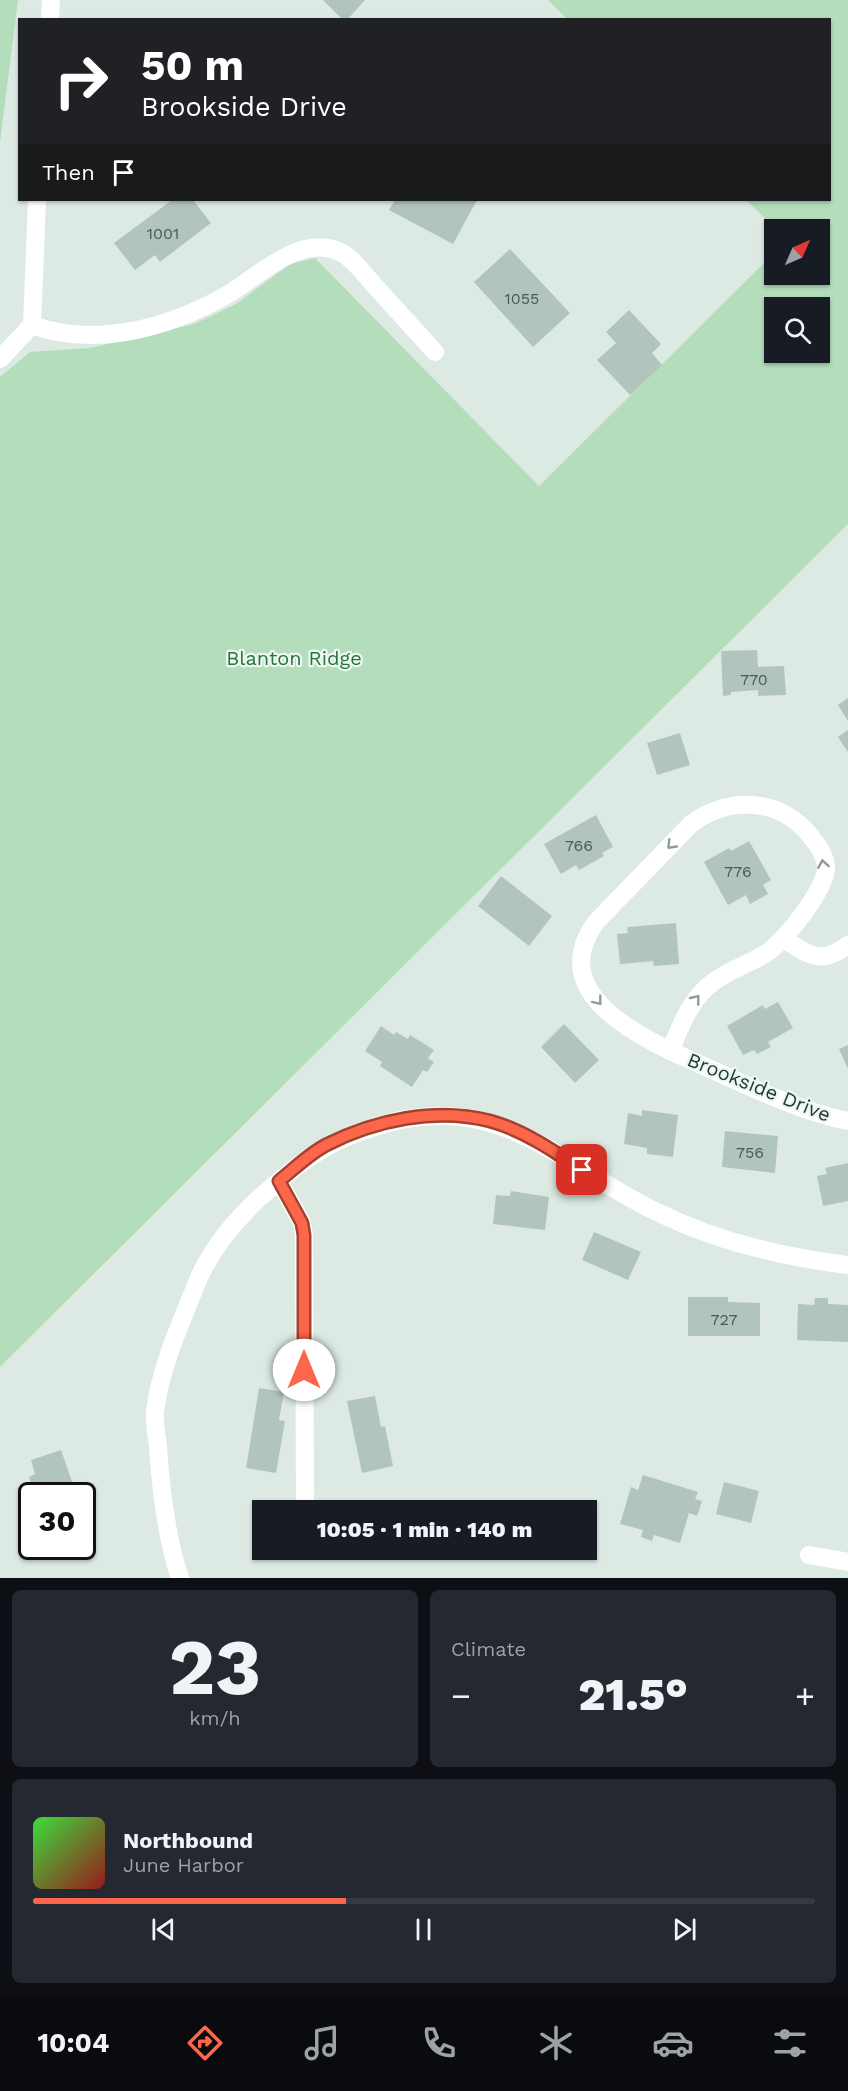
<!DOCTYPE html>
<html lang="en">
<head>
<meta charset="utf-8">
<style>
  body { margin:0; font-family:"Work Sans",sans-serif; background:#242831; color:#f1f3f6; height:100vh; display:flex; flex-direction:column; font-size:22px; white-space:nowrap }
  * { box-sizing:border-box; margin:0 }
  p { font-size:20px; color:#9ea1a6 }
  .icon { flex:none; width:33px; height:33px; fill:none; stroke:currentColor; stroke-width:2; stroke-linecap:round; stroke-linejoin:round }
  .map { position:relative; height:1578px; overflow:hidden }
  .side { display:flex; flex-direction:column; gap:12px; padding:12px; background:#0d0f14; flex:1 }
  .side>* { flex:none }
  .top-card { position:absolute; left:18px; top:18px; width:813px; height:183px; border-radius:0px; box-shadow:0 2px 4px #0004; background:#202124; color:#fff; overflow:hidden }
  .needle { width:39px; rotate:45deg }
  .buttons { position:absolute; left:764px; top:219px; display:grid; gap:12px }
  .buttons a { display:grid; place-items:center; width:66px; height:66px; border-radius:0px; background:#171b24; box-shadow:0 2px 4px #0004; font-size:30px }
  .speed { position:absolute; left:18px; top:1482px; display:flex; gap:12px; font-size:30px; font-weight:700; text-align:center }
  .speed>* { display:grid; place-content:center; width:78px; height:78px; border-radius:50%; background:#171b24; box-shadow:0 2px 4px #0004; line-height:1 }
  .speed .limit { border:3px solid #111; border-radius:9px; background:#fff; color:#111 }
  .pin { position:absolute; display:grid; place-items:center; width:51px; height:51px; color:#fff; margin:-26px; border-radius:12px; box-shadow:0 3px 9px #0006 }
  .me { position:absolute; width:66px; margin:-33px; rotate:0deg; stroke-linejoin:round; filter:drop-shadow(0 0 4px #0008) }
  .turn { display:flex; align-items:center; gap:21px; height:126px; padding:0 24px; font-size:27px }
  .turn .icon { width:78px; height:78px; stroke-width:2.5 }
  .turn b { display:block; font-size:42px; line-height:51px }
  .then { display:flex; align-items:center; height:57px; padding:0 24px; background:#0003; gap:12px; font-size:22px }
  .big { font-size:45px; font-weight:800; line-height:1.1 }
  .side .card { flex:1; display:flex; flex-direction:column; justify-content:center; gap:9px; min-width:0; padding:0 21px; border-radius:9px; background:#242831 }
  .side .dial { align-items:center; gap:0 }
  .dial b { font-size:78px; line-height:1 }
  .song { display:flex; align-items:center; gap:18px }
  .cover { width:72px; height:72px; border-radius:9px; background:linear-gradient(135deg,hsl(120 70% 55%),hsl(0 70% 35%)) }
  .played { height:6px; border-radius:3px; background:linear-gradient(90deg,#fc664a 40%,#363941 40%) }
  .keys { display:flex; justify-content:space-around; direction:ltr }
  .heat { display:flex; justify-content:space-between; align-items:center; font-size:33px; direction:ltr }
  .side .tiles { flex:1; display:grid; gap:12px; grid-template-columns:1fr 1fr }
  .card:last-child { grid-column:span 2 }
  .trip { position:absolute; left:252px; top:1500px; width:345px; height:60px; border-radius:0px; background:#171b24; box-shadow:0 2px 4px #0004; font-weight:800; line-height:60px; text-align:center }
  .tab-bar { display:flex; height:96px; justify-content:space-around; align-items:center; background:#090b0e; color:#9ea1a6 }
  .tab-bar .icon { width:42px; height:42px }
  .tab-bar .on { color:#fc664a }
  .tab-bar b { font-size:27px; color:#f1f3f6 }
  .map>svg:first-child { display:block }
</style>
</head>
<body>
<div class="map">
<svg width="848" height="1578" viewBox="0 0 848 1578">
  <rect width="100%" height="100%" fill="#ddeae3"/>
  <path fill="#b4debb" fill-rule="evenodd" d="M0,0h18l-18,143z
    M548,0h300v524l-848,843v-990l30,-25 60,-4 104,-24 42,-20 54,-40 25,-6 224,228 235,-233v21h45v-44l-43,-1 -30,-29h84v-180l-263,-1zM774,308h45v44h-45z"/>
  <path fill="#b2c5bc" d="M323,0h42l-18,20h-4z
    M172,200h21l18,23 -51,39 -5,-7 -20,15 -21,-27z
    M395,200h82l-24,44 -64,-34z
    M510,249l60,64 -37,34 -59,-65z
    M629,310l32,34 -9,9 10,12 -32,30 -33,-35 19,-17 -10,-11z
    M757,650l1,17 26,-1 2,29 -28,1v-6l-27,2v3l-8,1 -2,-45z
    M848,698v23l-10,-16z
    M848,730v22l-10,-15z
    M680,733l10,32 -33,10 -10,-32z
    M596,815l17,32 -11,6 2,3 -25,14 -3,-5 -15,9 -17,-30z
    M749,841l22,39 -8,5 5,9 -18,10 -4,-9 -18,10 -24,-43 25,-14 2,3z
    M501,876l51,40 -23,30 -51,-40z
    M676,923l3,41 -25,2 -1,-5 -33,3 -3,-30 11,-1 -1,-6z
    M778,1002l15,26 -25,14 3,5 -14,7 -3,-4 -11,5 -16,-29 36,-21 2,4z
    M564,1024l35,36 -24,23 -34,-36z
    M381,1026l13,9 2,-3 12,7 2,-4 24,15 -6,8 6,4 -7,10 -4,-2 -11,17 -32,-21 2,-4 -17,-11z
    M848,1045v24l-9,-20z
    M642,1110l36,5 -5,42 -26,-3v-6l-23,-4 4,-31 14,3z
    M725,1131l53,5 -3,37 -53,-6z
    M848,1163v38l-25,5 -6,-30 10,-2 -2,-6z
    M511,1191l38,6 -4,33 -52,-6 3,-29 14,1z
    M594,1232l47,20 -13,28 -46,-20z
    M688,1297h40v5l32,1v33h-72z
    M815,1298h13v6l20,1v37l-51,-2 1,-36 16,1z
    M259,1388l25,4 -5,28 6,1 -9,52 -30,-5z
    M375,1396l6,31 4,-1 8,40 -31,7 -15,-72z
    M61,1450l16,46h-42l-6,-19 6,-3 -4,-14z
    M643,1475l55,17 -3,7 7,2 -5,15 -8,-3 -9,30 -26,-8 -2,6 -11,-4 2,-7 -23,-6 11,-37 7,3z
    M724,1482l35,9 -8,32 -35,-9z"/>
  <g fill="none" stroke-linecap="round" stroke-linejoin="round">
    <path stroke="#fff" stroke-width="18" d="M50,20l1,-20
      M32,325c63,23 136,3 193,-29 33,-19 75,-63 115,-44 13,6 24,22 33,32 21,23 41,45 62,68
      M32,325l5,-125
      M0,359l32,-34
      M783,939c28,16 36,27 65,6
      M670,1051c10,-23 18,-46 36,-63 17,-16 39,-22 59,-34 18,-10 63,-67 61,-88 -1,-10 -8,-21 -14,-28 -30,-40 -83,-43 -121,-14l-95,98c-57,79 64,124 119,149 42,19 88,41 133,50
      M279,1181l23,42 2,12 1,271
      M809,1555l39,7
      M180,1578c-14,-41 -19,-87 -22,-130 -1,-12 -4,-26 -3,-37 6,-46 26,-88 43,-131 18,-42 56,-80 92,-108 32,-26 58,-38 98,-49 116,-30 172,42 267,88 60,30 126,46 193,54"/>
  </g>
  <defs><path id="oneway-chevron" d="M-2-3.5L2.5 0L-2 3.5" fill="none" stroke-width="1.6" stroke-linecap="round" stroke-linejoin="round" transform="scale(1.5)"/></defs>
  <g stroke="#8e9d98">
    <use href="#oneway-chevron" transform="translate(671 845) rotate(134)"/>
    <use href="#oneway-chevron" transform="translate(823 864) rotate(-99)"/>
    <use href="#oneway-chevron" transform="translate(696 999) rotate(-51)"/>
    <use href="#oneway-chevron" transform="translate(598 1001) rotate(52)"/>
  </g>
  <g fill="none" stroke-linecap="round" stroke-linejoin="round">
    <g stroke="#a44230" stroke-width="15">
      <path id="route" d="M304,1370v-135l-2,-12 -23,-42c15,-12 30,-27 47,-36 49,-25 110,-38 164,-24 33,9 64,30 92,49"/>
    </g>
    <use href="#route" stroke="#fc664a" stroke-width="10"/>
  </g>
  <g text-anchor="middle" dominant-baseline="central" stroke-width="4.5" stroke-linejoin="round" paint-order="stroke">
    <g font-size="16" fill="#435e53">
      <text x="163" y="233">1001</text>
      <text x="522" y="298">1055</text>
      <text x="754" y="679">770</text>
      <text x="579" y="845">766</text>
      <text x="738" y="871">776</text>
      <text x="750" y="1152">756</text>
      <text x="724" y="1319">727</text>
    </g>
    <g font-size="20" fill="#26743d" stroke="#edf7f1">
      <text x="294" y="658">Blanton Ridge</text>
    </g>
    <g font-size="20" fill="#1e3b30" stroke="#edf7f1">
      <text transform="translate(759 1087) rotate(22)">Brookside Drive</text>
    </g>
  </g>
</svg>
<div class="buttons">
<a><svg class="needle" viewBox="-14 -14 28 28"><path d="M0-13l5 13h-10z" fill="#e53935"/><path d="M0 13l5-13h-10z" fill="#9ea1a6"/></svg></a>
<a><svg class="icon" aria-label="search" viewBox="0 0 24 24"><circle cx="10" cy="10" r="6"/><path d="M15 15l6 6"/></svg></a>
</div>
<div class="speed"><div class="limit">30</div></div>
<div class="pin" style="left:582px;top:1170px;background:#d93025"><svg class="icon" aria-label="arrive" viewBox="0 0 24 24"><path d="M6 21V4h12l-3 4 3 4H6"/></svg></div>
<svg class="me" style="left:304px;top:1370px" viewBox="-20 -20 40 40"><circle r="19" fill="#fff"/><path d="M0-13L10 11 0 6-10 11z" fill="#fc664a"/></svg>
<div class="trip">10:05 · 1 min · 140 m</div>
<div class="top-card">
<div class="turn"><svg class="icon" aria-label="right" viewBox="0 0 24 24"><path d="M7 20v-9h11M14 6l5 5-5 5"/></svg><div><b>50 m</b>Brookside Drive</div></div>
<div class="then">Then<svg class="icon" aria-label="arrive" viewBox="0 0 24 24"><path d="M6 21V4h12l-3 4 3 4H6"/></svg></div>
</div>
</div>
<section class="side">
<div class="tiles">
<div class="card dial"><b>23</b><p>km/h</p></div>
<div class="card"><p>Climate</p>
<div class="heat"><a>−</a><b class="big">21.5°</b><a>+</a></div>
</div>
<div class="card">
<div class="song"><i class="cover"></i><div><b>Northbound</b><p>June Harbor</p></div></div>
<div class="played"></div>
<div class="keys"><svg class="icon" aria-label="previous" viewBox="0 0 24 24"><path d="M18 5L8 12l10 7zM5 5v14"/></svg><svg class="icon" aria-label="pause" viewBox="0 0 24 24"><path d="M8 5v14M16 5v14"/></svg><svg class="icon" aria-label="next" viewBox="0 0 24 24"><path d="M6 5l10 7-10 7zM19 5v14"/></svg></div>
</div>
</div>
</section>
<nav class="tab-bar">
<b>10:04</b>
<svg class="icon on" aria-label="directions" viewBox="0 0 24 24"><path d="M12 3l9 9-9 9-9-9zM9 14v-3h6M13 9l2 2-2 2"/></svg>
<svg class="icon" aria-label="music" viewBox="0 0 24 24"><path d="M9 18V5l10-2v13"/><circle cx="6" cy="18" r="3"/><circle cx="16" cy="16" r="3"/></svg>
<svg class="icon" aria-label="phone" viewBox="0 0 24 24"><path d="M5 4h4l2 5-3 2q2 4 5 5l2-3 5 2v4C11 20 4 13 5 4z"/></svg>
<svg class="icon" aria-label="climate" viewBox="0 0 24 24"><path d="M12 3v18M4 7l16 10M4 17L20 7"/></svg>
<svg class="icon" aria-label="car" viewBox="0 0 24 24"><path d="M5 17H2v-5l4-1 3-4h7l3 4 3 1v5h-3M9 17h6M6 11h13"/><circle cx="7" cy="17" r="2"/><circle cx="17" cy="17" r="2"/></svg>
<svg class="icon" aria-label="filters" viewBox="0 0 24 24"><path d="M4 7h16M4 17h16"/><circle cx="9" cy="7" r="2"/><circle cx="15" cy="17" r="2"/></svg>
</nav>
</body>
</html>
